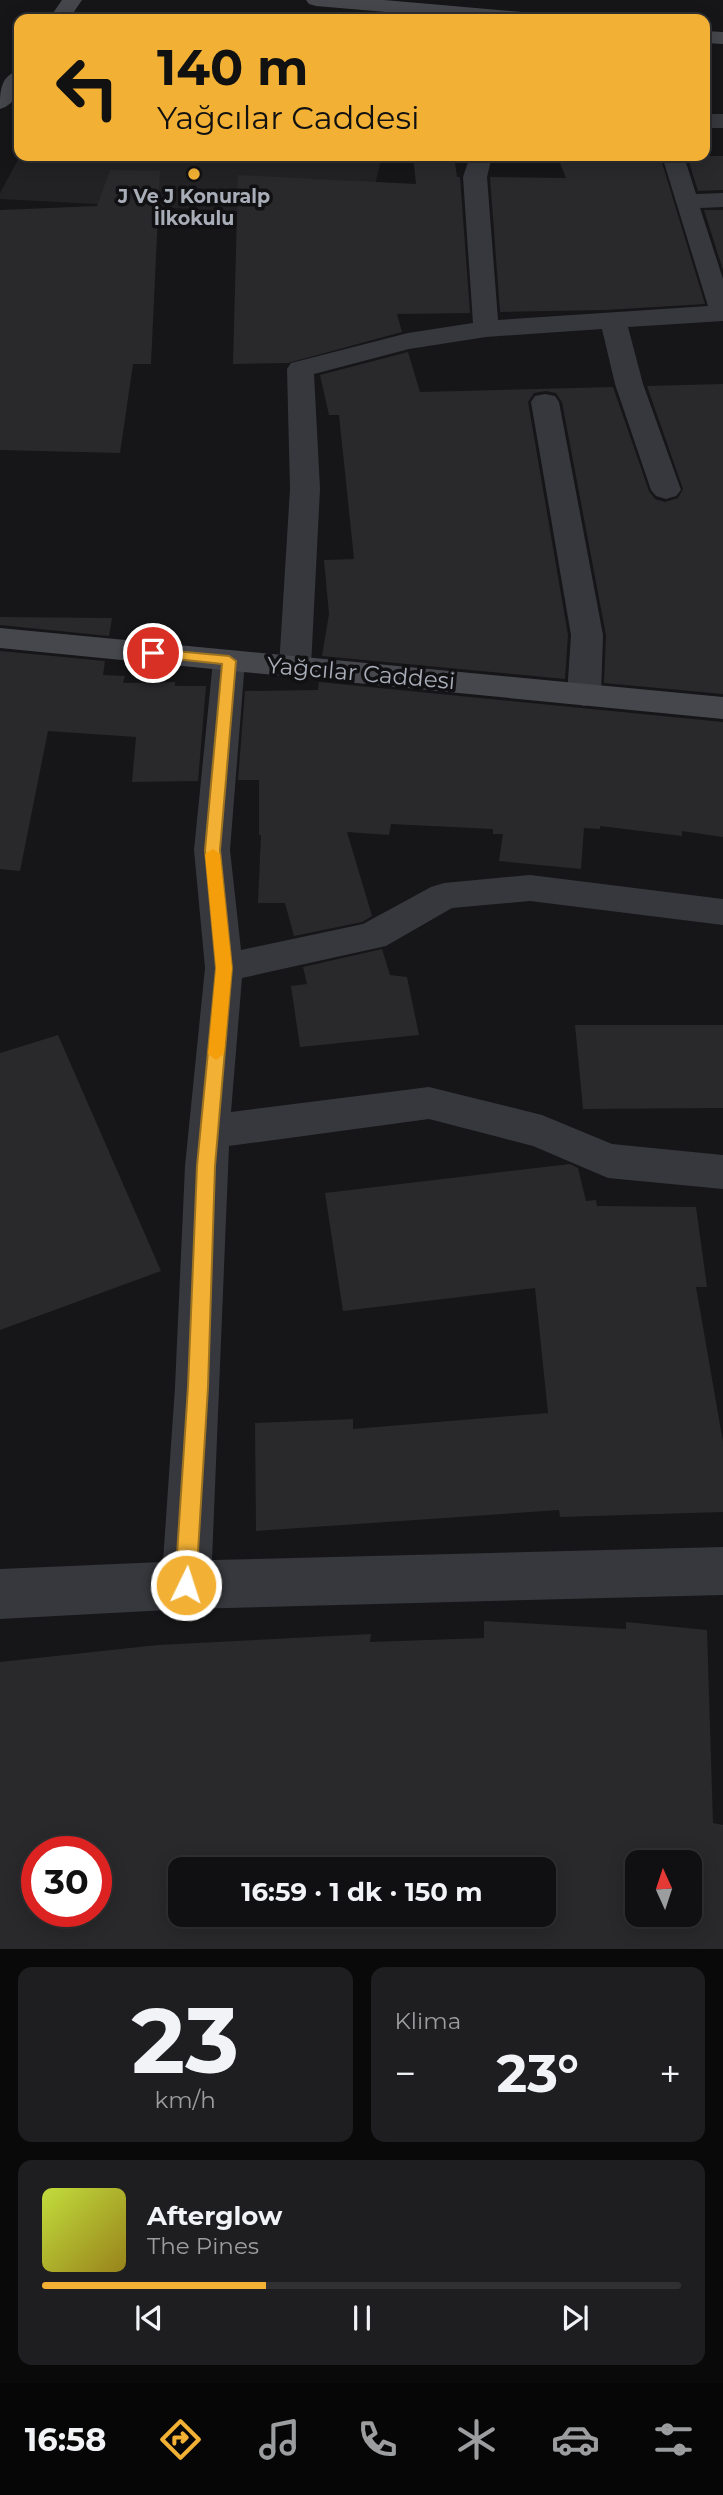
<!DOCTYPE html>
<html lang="tr">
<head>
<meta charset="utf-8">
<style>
  body { margin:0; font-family:Montserrat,sans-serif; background:#1e1e20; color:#f1f3f6; height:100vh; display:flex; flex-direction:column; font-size:26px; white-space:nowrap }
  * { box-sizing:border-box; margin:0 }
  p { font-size:23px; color:#9c9d9f }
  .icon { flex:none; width:38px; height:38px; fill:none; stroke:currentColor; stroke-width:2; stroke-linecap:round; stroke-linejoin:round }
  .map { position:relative; height:1949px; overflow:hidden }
  .details { display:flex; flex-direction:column; gap:18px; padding:18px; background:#09090a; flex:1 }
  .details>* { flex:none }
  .banner { position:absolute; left:14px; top:14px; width:696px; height:147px; border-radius:14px; box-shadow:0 4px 18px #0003,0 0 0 2px #303032; background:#f2b134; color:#111; overflow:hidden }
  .needle { width:46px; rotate:357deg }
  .buttons { position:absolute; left:625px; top:1850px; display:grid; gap:14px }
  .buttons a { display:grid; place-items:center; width:77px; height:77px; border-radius:14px; background:#101012; box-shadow:0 4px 18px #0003,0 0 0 2px #303032; font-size:35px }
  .speed { position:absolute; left:21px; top:1836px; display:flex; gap:14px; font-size:35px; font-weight:700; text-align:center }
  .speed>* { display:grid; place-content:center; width:91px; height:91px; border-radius:50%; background:#101012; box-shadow:0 4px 18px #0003,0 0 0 2px #303032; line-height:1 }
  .speed .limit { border:10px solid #d22; background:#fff; color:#111 }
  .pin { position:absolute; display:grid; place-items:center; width:60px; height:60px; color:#fff; margin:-30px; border:4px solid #fff; border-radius:50%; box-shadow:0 2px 7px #0007 }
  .me { position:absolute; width:77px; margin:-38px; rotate:4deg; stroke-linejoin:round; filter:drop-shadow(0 0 5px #0008) }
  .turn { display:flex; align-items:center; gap:24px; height:147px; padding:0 28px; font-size:32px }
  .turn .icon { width:91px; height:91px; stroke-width:2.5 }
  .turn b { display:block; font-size:49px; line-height:60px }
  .big { font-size:52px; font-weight:700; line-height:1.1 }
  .details .tile { flex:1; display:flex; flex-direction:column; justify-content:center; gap:10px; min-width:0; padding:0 24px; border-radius:14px; background:#1e1e20 }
  .details .dial { align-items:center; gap:0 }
  .dial b { font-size:91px; line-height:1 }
  .song { display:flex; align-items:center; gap:21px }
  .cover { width:84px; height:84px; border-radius:10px; background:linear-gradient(135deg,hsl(70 70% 55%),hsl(50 70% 35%)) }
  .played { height:7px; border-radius:4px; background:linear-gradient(90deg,#f2b134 35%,#303032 35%) }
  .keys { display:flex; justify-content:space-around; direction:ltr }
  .heat { display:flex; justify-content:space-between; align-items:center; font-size:38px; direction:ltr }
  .details .tiles { flex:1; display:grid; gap:18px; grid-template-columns:1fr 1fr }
  .tile:last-child { grid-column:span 2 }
  .trip { position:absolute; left:168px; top:1857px; width:388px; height:70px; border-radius:14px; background:#101012; box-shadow:0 4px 18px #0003,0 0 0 2px #303032; font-weight:700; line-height:70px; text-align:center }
  .tab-bar { display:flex; height:112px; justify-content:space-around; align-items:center; background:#060607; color:#9c9d9f }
  .tab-bar .icon { width:49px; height:49px }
  .tab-bar .selected { color:#f2b134 }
  .tab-bar b { font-size:32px; color:#f1f3f6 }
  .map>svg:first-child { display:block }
</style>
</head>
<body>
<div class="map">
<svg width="723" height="1949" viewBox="0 0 723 1949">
  <rect width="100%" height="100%" fill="#161618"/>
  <path fill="#222225" d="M20,156h362l-15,62 -367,-19v-6z"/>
  <path fill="#29292c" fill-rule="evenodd" d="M413,156h41l3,21h3l10,136 -73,1 5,18 -114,31 -55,1 5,-189 178,9z
    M557,156h103l45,148 -100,6 -105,2 -10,-135 76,1z
    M687,156h36v34l-25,1z
    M110,170l50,1 -9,193h-18l-13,89 -120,-3v-240l97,-4z
    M704,210h19v60z
    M408,352l12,40 193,-5 36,104 6,8 10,3 13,-4 5,-9 -36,-103 76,-2v310l-119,-11 2,-48 -44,-233 -6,-9 -10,-2 -12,2 -6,9 40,233 -3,44 -243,-23 7,-42 -5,-54 30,-1 -15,-144h-10l-9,-40z
    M0,617l112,1 -3,18 -109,-11z
    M0,651l105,10 -2,14 22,1 -2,7 52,-1v4h31l-8,95 -66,1 4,-45 -88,-6 -28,140 -20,-2z
    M319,682l404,40v115l-41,-6v5l-82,-10v3l-16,-1 -3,41 -82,-8 4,-27h-10v-5l-102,-5 -2,11 -42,-3 25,84 -10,6 -68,14 -9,-33h-27l3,-68h-2v-55h-21l7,-89 73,-1z
    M382,949l8,26 17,2 12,58 -119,12 -9,-61 16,-2 -4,-17z
    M575,1025h148v83l-140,1z
    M58,1035l103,236 -161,59v-277z
    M570,1164l8,4 8,33 10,-1 1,6 99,1 11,80h-11l27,155v70l-163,5 -1,-7 -303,21 -1,-108 98,-4v10l195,-16 -13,-125 -192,23 -18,-118z
    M484,1621l142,8v-7l81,8 6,193 10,2v124h-723v-287l158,-17 213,-11 -1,8 114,-4zM37,1852h59v59h-59zM637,1862h53v52h-53zM180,1869h364v45h-364z"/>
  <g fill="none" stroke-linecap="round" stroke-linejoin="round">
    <path fill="#37383d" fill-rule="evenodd" d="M705,114h18v14h-18z
      M470,156h22l-5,21 11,143 210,-14 -46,-150h22l12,38 27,-1v14l-23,1 23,71v42l-95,6 15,57 38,106 -5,6 -10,3 -10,-3 -5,-6 -36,-106 -13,-55 -116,8 -77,12 -95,25 6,115 -9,178 -4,7 -12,3 -12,-3 -4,-7 11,-178 -3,-120 4,-6 117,-30 65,-10 -10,-146z
      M545,394l10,2 4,6 44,233 -2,60 -5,7 -12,4 -12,-4 -5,-7 4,-60 -40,-233 4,-6z
      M229,651l11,3 5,7 -15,189 11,100 122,-26 68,-37 13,-4 86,-8 193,24v26l-193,-24 -78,7 -66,38 -144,32 -11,134 198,-25 113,28 70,29 111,11v34l-115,-11 -75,-32 -104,-27 -200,27 -17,414 511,-13v48l-537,14 -186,10v-50l163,-7 12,-175 10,-221 20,-198 -11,-118 19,-189 5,-7z"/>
    <path fill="#45474d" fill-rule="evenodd" d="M62,0h20l-13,19h-20z
      M306,0h78l149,13 7,2 3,4h-76l-151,-13 -7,-2z
      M705,31l18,1v12l-18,-1z
      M19,71c1,15 -1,33 -19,38 0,-17 0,-34 19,-38z
      M0,628l723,69v22l-723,-71z"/>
  </g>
  <path fill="#f2b134" stroke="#9d7322" stroke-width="2" d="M153,649l76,7 7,5 -16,189 12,118 -17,198 -7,221 -12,198 -3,7 -7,3 -7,-3 -4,-7 13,-198 9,-221 19,-198 -11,-118 17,-186 -74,-8 -2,-3z"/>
  <path fill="#f59e0b" d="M213,849l7,5 12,114 -8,86 -8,6 -8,-6 8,-86 -11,-114z"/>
  <circle fill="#f2b134" stroke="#111113" stroke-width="2.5" cx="194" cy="174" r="7"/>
  <g text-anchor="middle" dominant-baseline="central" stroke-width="7" stroke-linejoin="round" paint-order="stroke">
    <g font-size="19" font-weight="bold" fill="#a8adb8" stroke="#111113">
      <text x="194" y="196">J Ve J Konuralp<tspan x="194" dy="22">İlkokulu</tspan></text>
    </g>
    <g font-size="23" fill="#a8adb8" stroke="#111113">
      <text transform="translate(361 673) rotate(5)">Yağcılar Caddesi</text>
    </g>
  </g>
</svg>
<div class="buttons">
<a><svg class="needle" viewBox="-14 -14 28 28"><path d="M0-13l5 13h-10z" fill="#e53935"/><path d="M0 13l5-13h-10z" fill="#9c9d9f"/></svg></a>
</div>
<div class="speed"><div class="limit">30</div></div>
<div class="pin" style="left:153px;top:653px;background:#d93025"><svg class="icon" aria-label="arrive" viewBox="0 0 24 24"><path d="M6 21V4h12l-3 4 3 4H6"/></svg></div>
<svg class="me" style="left:186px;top:1585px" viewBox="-20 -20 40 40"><circle r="17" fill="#f2b134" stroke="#fff" stroke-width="3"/><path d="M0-11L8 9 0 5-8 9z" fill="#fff"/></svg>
<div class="trip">16:59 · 1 dk · 150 m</div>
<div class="banner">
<div class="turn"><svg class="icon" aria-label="left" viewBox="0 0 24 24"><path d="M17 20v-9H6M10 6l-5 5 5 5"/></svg><div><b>140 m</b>Yağcılar Caddesi</div></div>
</div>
</div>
<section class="details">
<div class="tiles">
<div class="tile dial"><b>23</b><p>km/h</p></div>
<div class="tile"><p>Klima</p>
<div class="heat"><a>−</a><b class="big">23°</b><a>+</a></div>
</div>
<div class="tile">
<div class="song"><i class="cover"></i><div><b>Afterglow</b><p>The Pines</p></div></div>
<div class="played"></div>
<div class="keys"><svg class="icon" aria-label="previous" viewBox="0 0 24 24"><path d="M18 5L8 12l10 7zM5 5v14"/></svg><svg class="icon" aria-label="pause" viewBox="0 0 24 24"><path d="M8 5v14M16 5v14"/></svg><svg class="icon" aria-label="next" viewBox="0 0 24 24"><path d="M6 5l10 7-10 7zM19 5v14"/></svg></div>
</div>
</div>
</section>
<nav class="tab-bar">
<b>16:58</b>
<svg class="icon selected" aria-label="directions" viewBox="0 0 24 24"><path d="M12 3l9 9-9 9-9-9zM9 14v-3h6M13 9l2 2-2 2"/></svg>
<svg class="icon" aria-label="music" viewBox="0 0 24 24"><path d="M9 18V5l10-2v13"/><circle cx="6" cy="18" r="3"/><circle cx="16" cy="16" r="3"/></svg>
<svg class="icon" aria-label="phone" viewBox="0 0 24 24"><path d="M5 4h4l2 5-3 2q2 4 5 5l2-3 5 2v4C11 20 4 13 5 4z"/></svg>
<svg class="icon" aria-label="climate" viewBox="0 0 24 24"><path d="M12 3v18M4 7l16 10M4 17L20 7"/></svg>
<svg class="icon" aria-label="car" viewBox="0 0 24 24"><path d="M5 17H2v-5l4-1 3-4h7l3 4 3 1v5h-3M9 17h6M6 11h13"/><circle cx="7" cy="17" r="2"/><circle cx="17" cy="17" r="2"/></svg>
<svg class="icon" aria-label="filters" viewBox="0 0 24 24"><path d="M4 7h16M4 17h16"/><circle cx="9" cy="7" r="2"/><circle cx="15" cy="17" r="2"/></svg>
</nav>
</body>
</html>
